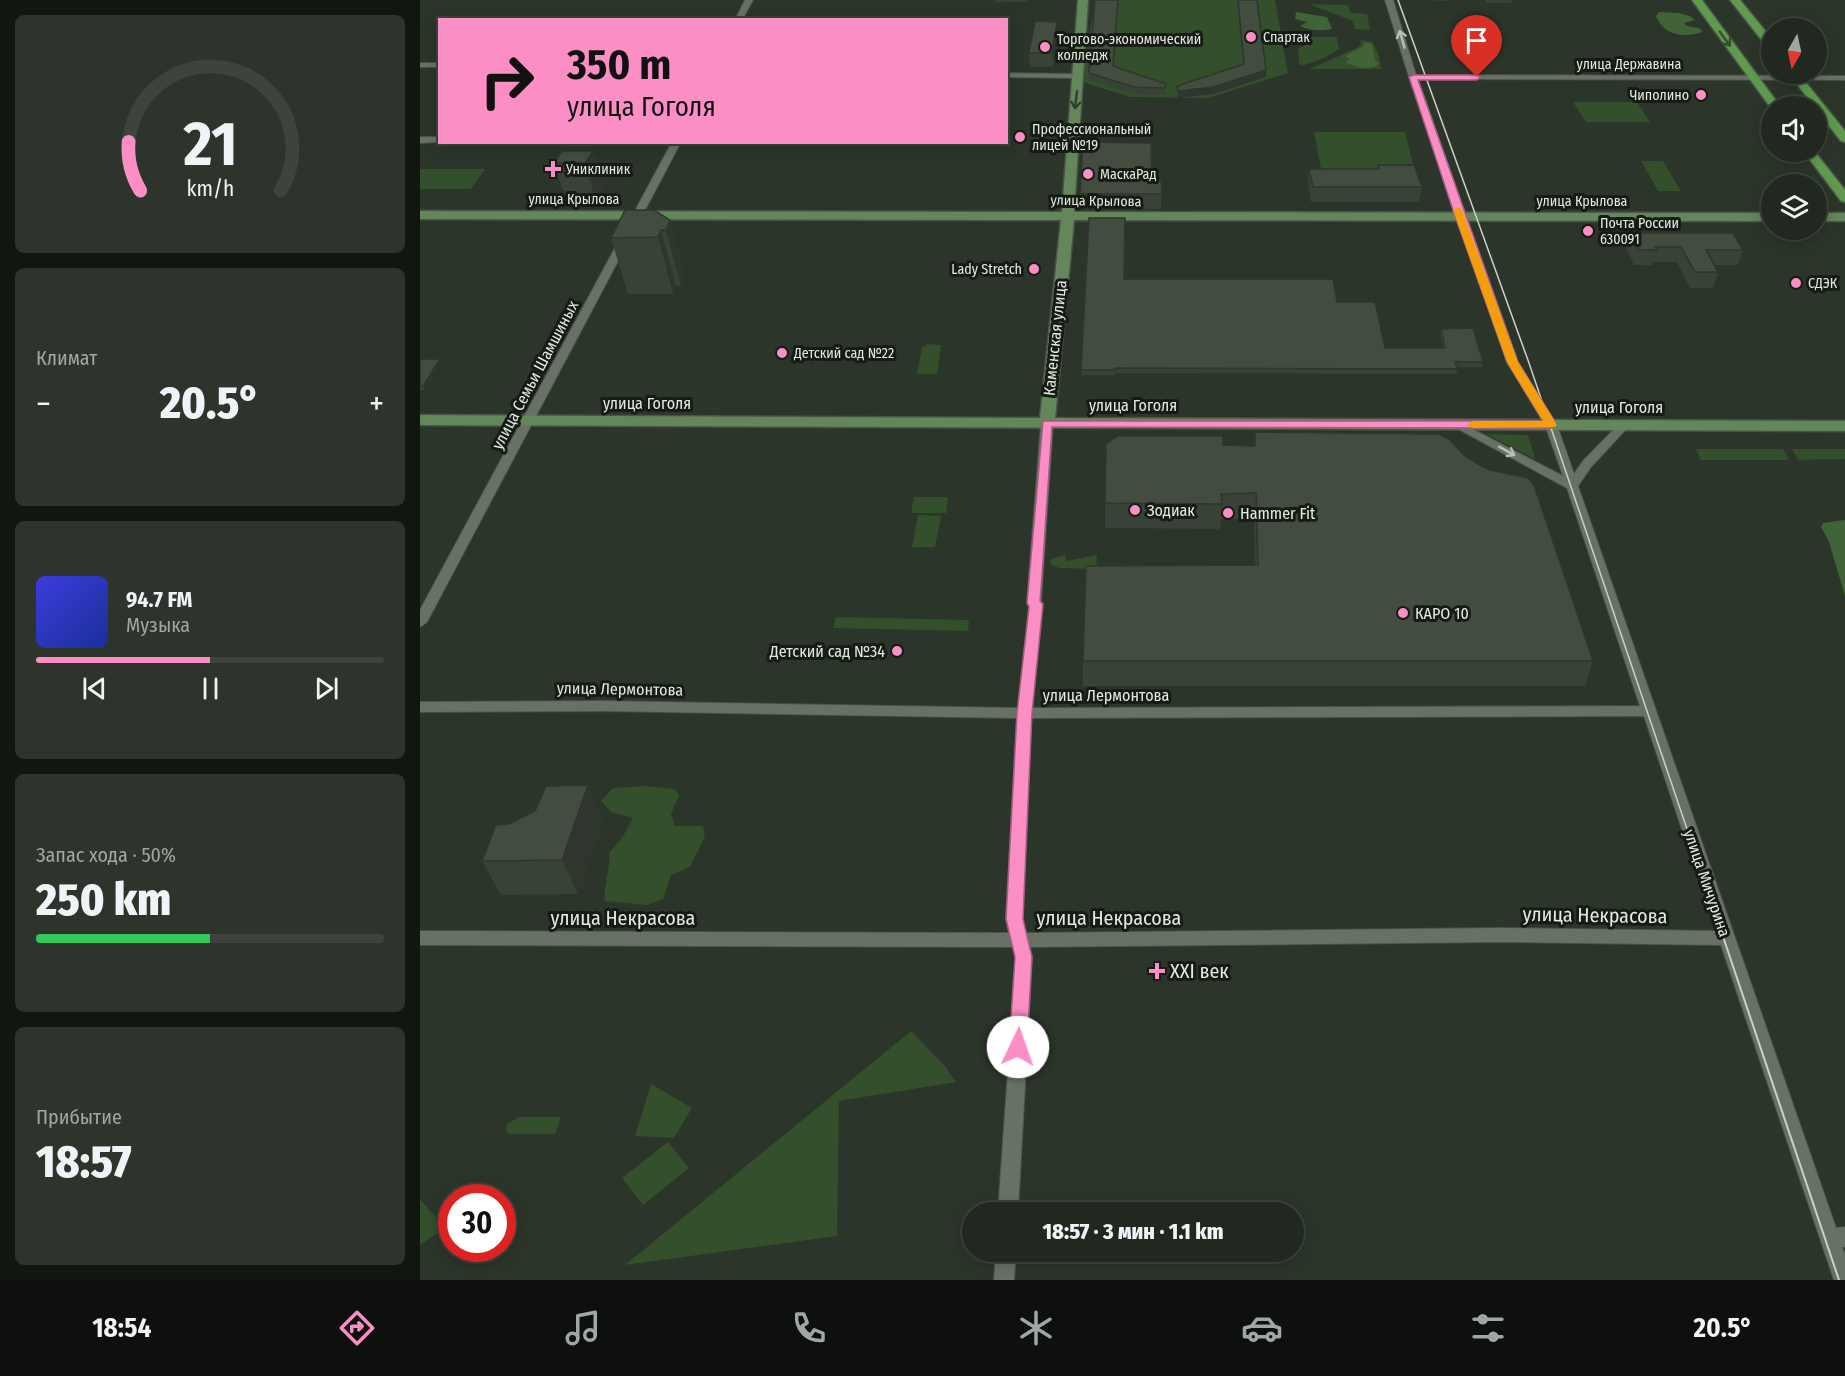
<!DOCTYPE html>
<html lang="ru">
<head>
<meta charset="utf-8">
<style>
  body { margin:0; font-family:"Fira Sans Condensed",sans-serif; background:#2d342c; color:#f1f3f6; height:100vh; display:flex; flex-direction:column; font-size:22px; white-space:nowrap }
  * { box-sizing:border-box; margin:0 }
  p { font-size:20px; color:#a2a6a4 }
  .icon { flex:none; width:33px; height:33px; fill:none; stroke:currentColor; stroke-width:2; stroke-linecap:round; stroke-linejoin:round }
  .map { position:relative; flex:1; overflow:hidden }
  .panel { display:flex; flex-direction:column; gap:15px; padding:15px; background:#121611; width:420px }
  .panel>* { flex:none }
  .hud { position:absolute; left:18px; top:18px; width:570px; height:126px; border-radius:0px; box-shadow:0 3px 15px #0003,0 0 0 2px #3d443d; background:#fb8fc5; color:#111; overflow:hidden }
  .needle { width:39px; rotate:189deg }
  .fabs { position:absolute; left:1341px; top:18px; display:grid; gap:12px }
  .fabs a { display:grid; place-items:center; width:66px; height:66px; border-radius:50%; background:#20281f; box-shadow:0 3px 15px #0003,0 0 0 2px #3d443d; font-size:30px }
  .speed { position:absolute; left:18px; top:1184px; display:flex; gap:12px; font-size:30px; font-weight:700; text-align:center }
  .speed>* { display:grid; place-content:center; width:78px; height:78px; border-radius:50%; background:#20281f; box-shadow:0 3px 15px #0003,0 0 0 2px #3d443d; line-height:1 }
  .speed .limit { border:9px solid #d22; background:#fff; color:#111 }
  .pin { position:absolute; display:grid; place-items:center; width:51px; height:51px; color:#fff; margin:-62px -26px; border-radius:50% 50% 50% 0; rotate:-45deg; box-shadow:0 0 6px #0007 }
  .pin .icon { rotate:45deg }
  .me { position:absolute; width:66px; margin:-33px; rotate:3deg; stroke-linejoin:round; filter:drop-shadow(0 0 4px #0008) }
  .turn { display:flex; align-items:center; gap:21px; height:126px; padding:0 30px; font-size:27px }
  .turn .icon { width:78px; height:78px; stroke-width:2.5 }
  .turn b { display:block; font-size:42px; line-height:51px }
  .big { font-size:45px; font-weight:800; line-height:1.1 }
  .panel .tile { flex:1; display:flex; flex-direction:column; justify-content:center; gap:9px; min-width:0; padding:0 21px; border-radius:9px; background:#2d342c }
  .panel .dial { align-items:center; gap:0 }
  .dial svg { height:156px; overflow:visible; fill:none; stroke:#3d443d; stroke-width:7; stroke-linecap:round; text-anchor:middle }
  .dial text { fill:#f1f3f6; stroke:none }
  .song { display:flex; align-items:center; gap:18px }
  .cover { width:72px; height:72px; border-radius:9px; background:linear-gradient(135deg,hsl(240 70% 55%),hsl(230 70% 35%)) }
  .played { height:6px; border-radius:3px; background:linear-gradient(90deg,#fb8fc5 50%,#3d443d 50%) }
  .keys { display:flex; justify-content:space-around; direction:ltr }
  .heat { display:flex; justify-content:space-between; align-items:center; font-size:33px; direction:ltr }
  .charge { height:9px; border-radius:4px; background:linear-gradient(90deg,#34c759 50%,#3d443d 0) }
  .trip { position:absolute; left:542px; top:1202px; width:342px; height:60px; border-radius:30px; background:#20281f; box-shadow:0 3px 15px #0003,0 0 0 2px #3d443d; font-weight:800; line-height:60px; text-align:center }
  .menu { display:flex; height:96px; justify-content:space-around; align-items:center; background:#0d100c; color:#a2a6a4 }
  .menu .icon { width:42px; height:42px }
  .menu .on { color:#fb8fc5 }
  .menu b { font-size:27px; color:#f1f3f6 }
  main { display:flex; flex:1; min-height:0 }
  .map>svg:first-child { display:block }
</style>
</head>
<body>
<main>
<section class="panel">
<div class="tile dial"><svg viewBox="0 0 100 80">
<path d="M14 69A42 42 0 1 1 86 69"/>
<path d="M14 69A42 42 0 0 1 8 44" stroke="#fb8fc5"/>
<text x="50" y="56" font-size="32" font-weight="700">21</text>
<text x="50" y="72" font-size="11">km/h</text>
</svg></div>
<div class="tile"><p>Климат</p>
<div class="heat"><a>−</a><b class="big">20.5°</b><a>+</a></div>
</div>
<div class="tile">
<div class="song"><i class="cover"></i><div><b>94.7 FM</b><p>Музыка</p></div></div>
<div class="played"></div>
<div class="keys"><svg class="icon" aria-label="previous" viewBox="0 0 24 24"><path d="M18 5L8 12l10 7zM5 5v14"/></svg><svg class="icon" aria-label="pause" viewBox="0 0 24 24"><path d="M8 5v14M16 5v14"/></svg><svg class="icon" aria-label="next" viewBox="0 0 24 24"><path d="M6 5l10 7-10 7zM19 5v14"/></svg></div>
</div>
<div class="tile"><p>Запас хода · 50%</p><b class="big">250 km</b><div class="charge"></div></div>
<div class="tile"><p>Прибытие</p><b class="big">18:57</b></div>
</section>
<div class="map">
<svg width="1425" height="1280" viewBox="0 0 1425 1280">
  <rect width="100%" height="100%" fill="#2b3529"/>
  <path fill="#334f2c" d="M675,0h180l13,73 -80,25 -78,-1 -48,-15z
    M889,4l39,1 3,8 16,1 3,16 -15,-1 -2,-8z
    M885,37h32l2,12 -15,9 -22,8 -3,-3 -1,-15 6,-2z
    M941,40l11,2 6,10 3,17h-71l47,-21 4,-3z
    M1153,102h64l13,20h-64z
    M894,132h91l8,32 -21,1 -10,4h-61z
    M1221,161h22l18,30h-23z
    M0,169h65l-14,20h-51z
    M507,344l14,1 -4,29h-20l5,-26z
    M1066,434l42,1 7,24z
    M1276,449h87l6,11h-88z
    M1372,449h53v10l-47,1z
    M494,497h34l-2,16h-35z
    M498,515l23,1 -6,31h-23z
    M645,555l1,6 31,-6 -1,14 -37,-1 -9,-4 1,-5z
    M416,617l133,3 -1,11 -135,-3z
    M224,786l31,3 4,7 -8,18 4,12h28l2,10 -15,31 -19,8 -8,24 -16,6 -42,-4c-2,-16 6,-31 4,-48l13,-15 11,-20 -22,-6 -10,-11 12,-13z
    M491,1031l34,35 11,16 -117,19 -2,135 -212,29z
    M231,1084l41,24 -18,30 -39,-2z
    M99,1117h42l-6,17h-45l-4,-2 1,-8z
    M248,1142l21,26 -46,37 -21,-27z
    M0,1199l25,29 -25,17z"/>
  <path fill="#406437" d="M876,12l31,5 5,12c-10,2 -22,2 -32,-3l7,-4 -12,-3z
    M1239,12l20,1 11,3 5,4 -11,3 3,3 12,2 4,4c-19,6 -39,4 -47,-16z
    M944,42l8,2 3,16 4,4c-8,7 -25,3 -34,-2l5,-3 -5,-3 19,-10z
    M1425,520v76l-16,-54 -8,-15 2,-4z"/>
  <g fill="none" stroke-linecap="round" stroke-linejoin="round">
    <g stroke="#495247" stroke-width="2">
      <path id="street" d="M325,0h8l-11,20h-7z
        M965,0h8l23,75 429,1v4l-427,-1 99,283 40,63 17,49 9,-13 37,-38 4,-1 6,3 -39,42 -13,19 258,742 9,-1v20h-3l3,7v26h-11l-113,-335 -222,-3 -469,5 2,10 -14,255h-20l18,-255 -3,-10 -593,-2v-14l589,2 -3,-14 11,-201 -412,-7 -185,1v-10l185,-1 413,7 11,-102 -2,-3 14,-180 6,-3 6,3 -12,178 2,3 -11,104 608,-2 -73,-218 -118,-64 2,-2h8l104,54 -18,-51 -38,-63 -98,-285zM1224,716l72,215 -217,-3 -473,5 -4,-14 9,-201z
        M0,63h20v4h-20z
        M586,73l72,1 4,2 -4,2 -72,-1z
        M0,137h20v5l-20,1z
        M252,142h9l-254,480 -7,5v-17z
        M576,1251h20l-2,29h-20z"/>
    </g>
    <g stroke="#495247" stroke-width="3">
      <path id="secondary" d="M658,0h10l-14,212 698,1v8l-698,-1 -19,198 790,3v10l-1425,-6v-10l620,3 21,-198 -641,-1v-8l642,1z
        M1396,213h29v8h-29z"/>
    </g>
    <g stroke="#495247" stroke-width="3">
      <path id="primary" d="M1272,0h10l78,106 -9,2z
        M1310,0h10l32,39v10l-4,-1z
        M1369,74h10l46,57v11l-4,-1 -25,-31v-4h-2z
        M1384,152h11l30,38v12l-4,-1z"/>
    </g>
    <use href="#street" fill="#677264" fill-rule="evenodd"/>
    <use href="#secondary" fill="#63865a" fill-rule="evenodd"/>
    <use href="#primary" fill="#5f9a4f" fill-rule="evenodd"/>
    <path stroke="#cbd2c9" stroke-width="1.5" d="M978,0l131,363 159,469"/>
    <path stroke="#cbd2c9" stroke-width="2" d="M1267,830l152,450"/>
  </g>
  <path fill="#394237" d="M575,0h33l-1,2h-32z
    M675,0h23l-5,67 53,17 -1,11 -31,-1 -45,-14z
    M817,0h20l9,70v7l-53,17 -35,4 -1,-5v-7l66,-22z
    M999,0h29v1z
    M1065,0h27l-1,3h-25z
    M637,22v13l-4,32h-23l-1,-14z
    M173,151l12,42 -8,12h-29l-14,-42z
    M958,165l44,22 -3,15h-108l-3,-19 1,-14h68z
    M732,179h9v30l-81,-1v-14z
    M250,220l15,56 -4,10h-5l-3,8h-45l-17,-56z
    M1210,233l113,17 -5,15h-24l4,7 -5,16h-23l-13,-26h-24l-1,3h-18l-8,-17z
    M704,279l213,23 48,46h58l-3,-15 1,-4 42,33 -1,5h-25l1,2 -1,5 -342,-1v2h-34v-5z
    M0,359l21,4 -17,27h-4z
    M835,432l338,229 -8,25h-502v-25l172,-96 -1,-47 -33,1 -1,10 -115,-1v-25l149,-57z
    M168,785l15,35 -25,74 -77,1 -19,-34 27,-37z"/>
  <path fill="#2e362d" d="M637,22v13l-4,32 -1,-14z
    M846,70v7l-53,17 -35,4v-7z
    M173,151l12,42 -8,12 -12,-42z
    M250,220l15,56 -4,10 -15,-56z
    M241,230l15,56 -3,8 -15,-57z
    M20,359l1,4 -17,27 -1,-4z
    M168,785l15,35 -25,74 -16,-34z"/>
  <path fill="#424d40" stroke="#2e362d" stroke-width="1.5" d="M675,0h23l-5,66 53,18 -1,4 -31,-1 -45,-14z
    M818,0h19l9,70 -52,17 -36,4 -1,-5 67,-22z
    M615,21l22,1 -5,31h-23z
    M663,142l68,1 1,36h9l1,15h-82z
    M142,151h31l-8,12h-31z
    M958,165h36l8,22h-109l-4,-18h70z
    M205,210h29l16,10 -4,10h-5l-3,7 -47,1z
    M669,218h36l-1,61h209l4,23h38l10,46h60l-4,-19 32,-1 10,34h-28l3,7 -343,-1v2h-34z
    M1210,233h103l10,17h-37l12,22h-23l-14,-25h-26l2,3h-18z
    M0,359h20l-17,27h-3z
    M835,432l183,2 11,5 15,16 12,8 14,7 38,8 6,7 59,176h-510l3,-95 172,-1 -2,-72 -35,1 1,10 -117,-1 1,-59 12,-8h105v9l32,1z
    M168,785l-26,75 -80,1 14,-36 13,-1 26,-13 11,-25z"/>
  <defs><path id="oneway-shaft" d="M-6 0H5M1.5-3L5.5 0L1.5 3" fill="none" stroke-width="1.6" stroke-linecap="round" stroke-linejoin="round" transform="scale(1.5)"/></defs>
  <g stroke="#b8c0b6">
    <use href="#oneway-shaft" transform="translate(982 39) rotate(-106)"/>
    <use href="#oneway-shaft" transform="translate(1087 451) rotate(29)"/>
  </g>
  <use stroke="#334e2c" href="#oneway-shaft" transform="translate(1305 39) rotate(54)"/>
  <use stroke="#31402d" href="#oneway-shaft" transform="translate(656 100) rotate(97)"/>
  <path fill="#fb8fc5" stroke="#a35d80" stroke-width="1.5" d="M993,75h64l4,2 -4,3h-59l100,282 39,63 -6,3 -499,-1 -10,149 -2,25 3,3 -11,109 -9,206 9,38 -5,90 -3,5 -6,3 -6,-3 -3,-5 6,-90 -9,-38 11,-206 12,-106 -2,-4 16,-182h500l-36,-59 -52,-146 -46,-139z"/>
  <path fill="#f59e0b" d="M1038,207l4,3 56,152 39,63 -2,2 -82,1 -6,-3 6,-4h70l-36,-59 -54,-152z"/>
  <g fill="#fb8fc5" stroke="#161b15" stroke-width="2">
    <circle cx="831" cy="37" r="6"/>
    <circle cx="625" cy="47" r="6"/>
    <circle cx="1281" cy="95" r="6"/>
    <circle cx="600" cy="137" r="6"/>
    <path d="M130 160h6v6h6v6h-6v6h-6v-6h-6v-6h6z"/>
    <circle cx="668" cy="174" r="6"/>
    <circle cx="1168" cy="231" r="6"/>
    <circle cx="614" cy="269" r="6"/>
    <circle cx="1376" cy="283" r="6"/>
    <circle cx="362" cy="353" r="6"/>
    <circle cx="715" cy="510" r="6"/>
    <circle cx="808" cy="513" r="6"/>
    <circle cx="983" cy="613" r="6"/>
    <circle cx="477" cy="651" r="6"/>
    <path d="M734 962h6v6h6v6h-6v6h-6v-6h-6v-6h6z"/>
  </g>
  <g text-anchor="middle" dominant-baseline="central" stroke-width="6" stroke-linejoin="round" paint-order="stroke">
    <g font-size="14" fill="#e4eae2" stroke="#161b15" text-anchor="start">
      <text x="843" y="37">Спартак</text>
      <text x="637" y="39">Торгово-экономический<tspan x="637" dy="16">колледж</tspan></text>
      <text x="1269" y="95" text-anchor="end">Чиполино</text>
      <text x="612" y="129">Профессиональный<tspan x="612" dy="16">лицей №19</tspan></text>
      <text x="146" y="169">Униклиник</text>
      <text x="680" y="174">МаскаРад</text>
      <text x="1180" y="223">Почта России<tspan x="1180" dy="16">630091</tspan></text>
      <text x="602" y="269" text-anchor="end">Lady Stretch</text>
      <text x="1388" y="283">СДЭК</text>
      <text x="374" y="353">Детский сад №22</text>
    </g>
    <g font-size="14" fill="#e4eae2" stroke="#161b15">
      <text x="1209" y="64">улица Державина</text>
      <text x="154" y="199">улица Крылова</text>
      <text transform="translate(676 201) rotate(1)">улица Крылова</text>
      <text x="1162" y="201">улица Крылова</text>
    </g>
    <g font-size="16" fill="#e4eae2" stroke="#161b15">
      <text transform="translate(635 338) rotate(-84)">Каменская улица</text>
      <text transform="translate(115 375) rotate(-62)">улица Семьи Шамшиных</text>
      <text x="227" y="403">улица Гоголя</text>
      <text x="713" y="405">улица Гоголя</text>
      <text x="1199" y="407">улица Гоголя</text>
      <text transform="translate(200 689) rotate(1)">улица Лермонтова</text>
      <text x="686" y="695">улица Лермонтова</text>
      <text transform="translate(1287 883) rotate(71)">улица Мичурина</text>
    </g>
    <g font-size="16" fill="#e4eae2" stroke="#161b15" text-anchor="start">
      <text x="727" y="510">Зодиак</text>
      <text x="820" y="513">Hammer Fit</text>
      <text x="995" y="613">КАРО 10</text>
      <text x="465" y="651" text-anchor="end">Детский сад №34</text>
    </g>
    <g font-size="20" fill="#e4eae2" stroke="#161b15">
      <text transform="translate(1175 915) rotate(1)">улица Некрасова</text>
      <text x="203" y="918">улица Некрасова</text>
      <text x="689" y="918">улица Некрасова</text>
    </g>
    <g font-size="20" fill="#e4eae2" stroke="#161b15" text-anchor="start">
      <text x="750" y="971">XXI век</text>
    </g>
  </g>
</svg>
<div class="fabs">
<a><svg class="needle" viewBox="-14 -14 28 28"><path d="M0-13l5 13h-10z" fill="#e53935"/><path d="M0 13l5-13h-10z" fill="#a2a6a4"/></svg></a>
<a><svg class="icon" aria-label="sound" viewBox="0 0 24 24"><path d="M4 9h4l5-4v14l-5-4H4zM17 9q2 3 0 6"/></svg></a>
<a><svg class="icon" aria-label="layers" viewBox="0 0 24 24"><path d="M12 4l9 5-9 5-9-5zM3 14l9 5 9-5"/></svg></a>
</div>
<div class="speed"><div class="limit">30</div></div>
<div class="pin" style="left:1057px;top:77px;background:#d93025"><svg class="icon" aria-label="arrive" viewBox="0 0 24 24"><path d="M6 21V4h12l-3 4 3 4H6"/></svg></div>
<svg class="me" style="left:598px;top:1047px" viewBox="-20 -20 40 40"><circle r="19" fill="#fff"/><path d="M0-13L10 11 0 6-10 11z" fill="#fb8fc5"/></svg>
<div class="trip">18:57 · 3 мин · 1.1 km</div>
<div class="hud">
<div class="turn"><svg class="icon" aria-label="right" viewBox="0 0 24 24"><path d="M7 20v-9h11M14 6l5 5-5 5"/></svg><div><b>350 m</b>улица Гоголя</div></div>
</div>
</div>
</main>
<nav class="menu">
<b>18:54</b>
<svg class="icon on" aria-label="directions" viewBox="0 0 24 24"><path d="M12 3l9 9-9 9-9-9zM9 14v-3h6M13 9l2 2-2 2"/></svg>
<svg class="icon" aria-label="music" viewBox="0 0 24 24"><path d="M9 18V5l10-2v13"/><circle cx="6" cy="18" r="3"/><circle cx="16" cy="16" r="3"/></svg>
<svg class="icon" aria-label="phone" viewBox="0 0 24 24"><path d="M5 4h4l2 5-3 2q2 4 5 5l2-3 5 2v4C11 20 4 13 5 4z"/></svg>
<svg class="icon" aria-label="climate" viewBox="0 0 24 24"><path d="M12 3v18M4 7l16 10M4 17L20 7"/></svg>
<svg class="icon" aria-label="car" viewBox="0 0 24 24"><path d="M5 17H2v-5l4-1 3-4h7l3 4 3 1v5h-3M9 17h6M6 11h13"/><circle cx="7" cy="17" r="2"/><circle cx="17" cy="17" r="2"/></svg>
<svg class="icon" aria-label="filters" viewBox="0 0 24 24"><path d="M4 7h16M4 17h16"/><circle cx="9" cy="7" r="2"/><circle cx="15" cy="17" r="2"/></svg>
<b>20.5°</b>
</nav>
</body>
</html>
